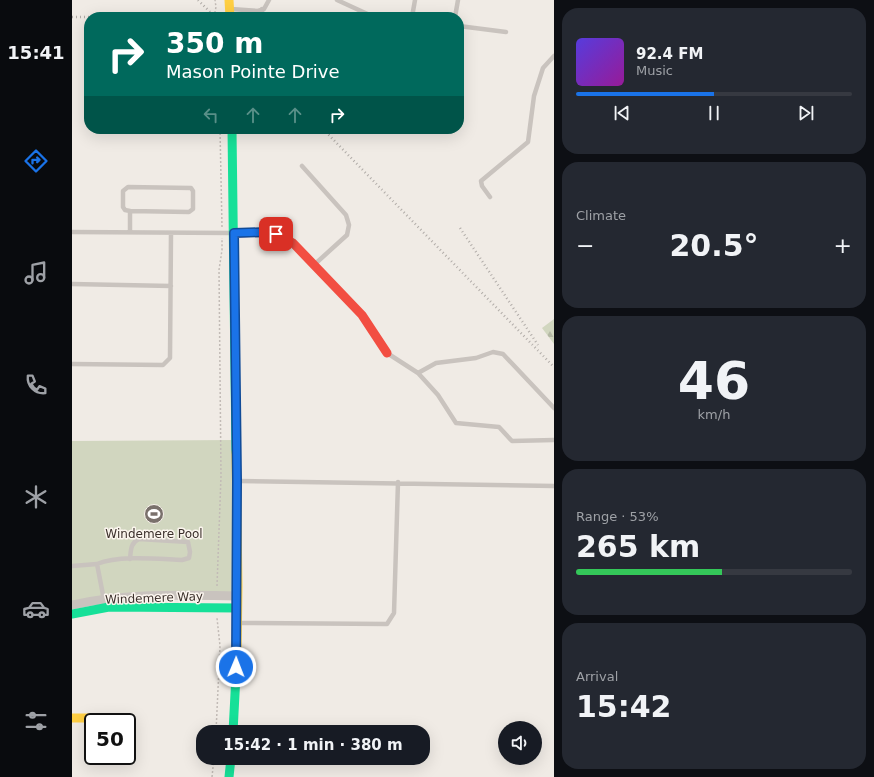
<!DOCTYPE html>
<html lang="en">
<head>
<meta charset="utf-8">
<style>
  body { margin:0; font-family:"DejaVu Sans",sans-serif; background:#242831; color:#f1f3f6; height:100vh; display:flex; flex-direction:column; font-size:15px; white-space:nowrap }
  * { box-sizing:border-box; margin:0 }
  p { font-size:13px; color:#9ea1a6 }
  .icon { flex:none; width:22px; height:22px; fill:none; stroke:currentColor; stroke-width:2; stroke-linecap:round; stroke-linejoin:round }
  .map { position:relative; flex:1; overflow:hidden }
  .sheet { display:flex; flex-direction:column; gap:8px; padding:8px; background:#0d0f14; width:320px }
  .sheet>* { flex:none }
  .hud { position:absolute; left:12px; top:12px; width:380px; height:122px; border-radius:16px; box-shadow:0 4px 16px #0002; background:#00695c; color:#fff; overflow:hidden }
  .controls { position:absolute; left:426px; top:721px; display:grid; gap:8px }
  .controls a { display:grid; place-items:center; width:44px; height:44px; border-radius:50%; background:#171b24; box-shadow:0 4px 16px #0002; font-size:20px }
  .speed { position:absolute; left:12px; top:713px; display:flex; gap:8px; font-size:20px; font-weight:700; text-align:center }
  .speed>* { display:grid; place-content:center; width:52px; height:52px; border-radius:50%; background:#171b24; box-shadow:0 4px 16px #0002; line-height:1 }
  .speed .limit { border:2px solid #111; border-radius:6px; background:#fff; color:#111 }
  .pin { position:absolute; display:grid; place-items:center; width:34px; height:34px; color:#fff; margin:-17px; border-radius:8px; box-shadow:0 2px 6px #0006 }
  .me { position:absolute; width:44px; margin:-22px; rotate:1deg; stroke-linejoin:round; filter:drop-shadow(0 0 3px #0008) }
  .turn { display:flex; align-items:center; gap:14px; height:84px; padding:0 16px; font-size:18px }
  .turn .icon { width:52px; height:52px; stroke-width:2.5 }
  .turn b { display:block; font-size:28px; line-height:34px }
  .lanes { display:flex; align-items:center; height:38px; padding:0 16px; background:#0003; justify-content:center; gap:20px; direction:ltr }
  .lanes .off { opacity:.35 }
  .big { font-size:30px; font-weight:600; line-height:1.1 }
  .sheet .card { flex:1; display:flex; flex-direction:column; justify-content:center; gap:6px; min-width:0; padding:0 14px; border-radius:16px; background:#242831 }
  .sheet .dial { align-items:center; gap:0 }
  .dial b { font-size:52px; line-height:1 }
  .song { display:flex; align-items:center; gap:12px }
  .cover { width:48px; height:48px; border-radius:6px; background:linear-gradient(135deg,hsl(250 70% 55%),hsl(300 70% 35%)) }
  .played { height:4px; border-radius:2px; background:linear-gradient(90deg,#1a73e8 50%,#363941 50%) }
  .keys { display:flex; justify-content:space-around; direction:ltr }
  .heat { display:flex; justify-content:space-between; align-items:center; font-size:22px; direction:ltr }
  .charge { height:6px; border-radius:3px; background:linear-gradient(90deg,#34c759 53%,#363941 0) }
  .trip { position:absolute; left:124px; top:725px; width:234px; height:40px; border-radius:16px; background:#171b24; box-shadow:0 4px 16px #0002; font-weight:600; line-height:40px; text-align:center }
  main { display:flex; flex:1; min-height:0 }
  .menu { display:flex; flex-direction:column; width:72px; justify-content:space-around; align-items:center; background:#090b0e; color:#9ea1a6 }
  .menu .icon { width:28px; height:28px }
  .menu .current { color:#1a73e8 }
  .menu b { font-size:18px; color:#f1f3f6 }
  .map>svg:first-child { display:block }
</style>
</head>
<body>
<main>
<nav class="menu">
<b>15:41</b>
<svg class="icon current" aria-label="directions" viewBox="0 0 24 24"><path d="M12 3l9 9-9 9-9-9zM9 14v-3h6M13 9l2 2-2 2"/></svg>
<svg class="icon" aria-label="music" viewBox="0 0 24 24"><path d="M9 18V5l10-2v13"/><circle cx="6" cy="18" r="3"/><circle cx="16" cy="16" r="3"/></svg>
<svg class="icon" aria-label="phone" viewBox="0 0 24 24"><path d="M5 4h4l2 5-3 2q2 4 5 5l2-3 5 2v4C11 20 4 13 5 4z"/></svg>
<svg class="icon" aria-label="climate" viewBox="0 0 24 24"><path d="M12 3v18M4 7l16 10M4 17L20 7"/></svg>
<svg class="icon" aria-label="car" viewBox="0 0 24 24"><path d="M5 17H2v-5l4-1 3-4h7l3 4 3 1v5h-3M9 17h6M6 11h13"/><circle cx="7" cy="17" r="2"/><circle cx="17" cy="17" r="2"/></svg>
<svg class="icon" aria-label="filters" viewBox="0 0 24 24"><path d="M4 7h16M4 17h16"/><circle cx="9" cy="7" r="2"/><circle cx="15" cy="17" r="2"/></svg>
</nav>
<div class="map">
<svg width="482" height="777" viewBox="0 0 482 777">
  <defs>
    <pattern id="forest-firs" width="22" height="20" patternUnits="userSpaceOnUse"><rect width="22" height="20" fill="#d1d6bf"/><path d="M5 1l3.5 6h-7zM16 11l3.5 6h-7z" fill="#b4b8a4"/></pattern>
  </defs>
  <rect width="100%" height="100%" fill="#f0ebe5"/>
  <path fill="url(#forest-firs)" d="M482,319v25l-12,-16z"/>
  <path fill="#d1d6bf" d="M164,440l1,156 -70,-1 -95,10v-164z"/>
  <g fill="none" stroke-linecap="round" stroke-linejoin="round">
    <path stroke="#c2bbb6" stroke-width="1.5" stroke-dasharray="2 2" stroke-linecap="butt" d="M142,17l2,-10 -1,-7
      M148,129l2,98
      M145,586l4,-110 -2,-206 3,-20v-12
      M144,732l4,-86 -3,-28
      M140,777l2,-19"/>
    <path stroke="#c9c3be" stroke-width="4.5" d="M265,0l37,17
      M159,9l27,2 6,-2 5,-9
      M190,17v-8
      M340,17l3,-17
      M383,17l3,-17
      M387,26l47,6
      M282,129h6
      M230,166l44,49 3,10 -2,10 -32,29
      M418,197l-8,-11 -1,-5 47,-39 6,-46 9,-28 11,-12
      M0,232l160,1
      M58,232v-21l59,1 4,-3v-18l-2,-3 -63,-1 -5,4v16l2,3 5,1
      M0,284l99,2
      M315,353l31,20 20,22 18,28 43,4 13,14 42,-1
      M0,364l91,1 7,-7 1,-125
      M346,373l18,-10 40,-5 17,-6 10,2 51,54
      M166,481l316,5
      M0,566l25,-2
      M32,600l-7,-36c23,-9 60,-5 85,-4l7,-2 1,-6 -2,-10 -49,-3c-9,4 -8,12 -9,20
      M166,623l149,1 7,-11 4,-131"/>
    <path stroke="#c9c3be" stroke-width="9" d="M0,605c55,-12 110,-10 165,-9"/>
    <path stroke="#16e098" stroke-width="9" d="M160,129l4,323
      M0,614l37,-7 128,1
      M161,732l4,-76
      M157,777l2,-19"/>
    <path stroke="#ffcf43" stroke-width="9" d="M157,0l1,17
      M164,452l2,134 -1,70
      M0,718h24l13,4"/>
    <path stroke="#f24e42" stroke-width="9" d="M162,233c22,-1 40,-2 59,10l69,72 25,38"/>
    <path stroke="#b1aca8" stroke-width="2.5" stroke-dasharray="1 3" stroke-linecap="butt" d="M126,0l17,17
      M0,17h17
      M251,129l231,238
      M388,228l78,117"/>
  </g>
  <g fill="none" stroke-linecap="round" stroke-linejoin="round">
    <g stroke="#114b97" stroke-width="10">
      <path id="route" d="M164,667l1,-186 -3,-248 33,-1 9,2"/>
    </g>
    <use href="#route" stroke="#1a73e8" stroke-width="7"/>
  </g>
  <defs>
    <g id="stadium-disc" transform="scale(1)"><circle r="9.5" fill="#7a716c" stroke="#fbf5ee"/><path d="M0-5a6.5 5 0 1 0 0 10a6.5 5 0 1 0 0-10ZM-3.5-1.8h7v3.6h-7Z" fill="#fff"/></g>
  </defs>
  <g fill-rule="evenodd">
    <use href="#stadium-disc" x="82" y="514"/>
  </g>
  <g text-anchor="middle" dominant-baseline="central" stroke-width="3" stroke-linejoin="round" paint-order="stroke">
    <g font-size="12" fill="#3b302b" stroke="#fbf5ee">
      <text x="82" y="534">Windemere Pool</text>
    </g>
    <g font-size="12" fill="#3b302b" stroke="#fbf5ee">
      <text transform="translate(82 598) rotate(-2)">Windemere Way</text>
    </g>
  </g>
</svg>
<div class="controls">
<a><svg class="icon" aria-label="sound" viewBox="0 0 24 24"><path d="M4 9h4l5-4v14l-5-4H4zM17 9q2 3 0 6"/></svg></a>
</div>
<div class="speed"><div class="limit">50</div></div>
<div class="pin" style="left:204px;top:234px;background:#d93025"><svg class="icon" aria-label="arrive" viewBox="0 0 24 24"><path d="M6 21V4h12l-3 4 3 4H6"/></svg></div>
<svg class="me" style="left:164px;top:667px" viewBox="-20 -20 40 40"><circle r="17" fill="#1a73e8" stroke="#fff" stroke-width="3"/><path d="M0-11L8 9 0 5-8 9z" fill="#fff"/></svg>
<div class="trip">15:42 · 1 min · 380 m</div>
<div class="hud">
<div class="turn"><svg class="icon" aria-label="right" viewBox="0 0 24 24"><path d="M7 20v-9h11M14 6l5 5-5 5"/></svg><div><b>350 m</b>Mason Pointe Drive</div></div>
<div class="lanes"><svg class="icon off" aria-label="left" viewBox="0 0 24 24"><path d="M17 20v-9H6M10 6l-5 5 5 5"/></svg><svg class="icon off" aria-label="ahead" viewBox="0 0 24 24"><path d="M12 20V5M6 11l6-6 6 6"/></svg><svg class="icon off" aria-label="ahead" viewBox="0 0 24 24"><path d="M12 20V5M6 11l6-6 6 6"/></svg><svg class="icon" aria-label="right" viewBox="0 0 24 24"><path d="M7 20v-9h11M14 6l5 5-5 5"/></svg></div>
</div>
</div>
<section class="sheet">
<div class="card">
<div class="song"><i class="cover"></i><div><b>92.4 FM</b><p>Music</p></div></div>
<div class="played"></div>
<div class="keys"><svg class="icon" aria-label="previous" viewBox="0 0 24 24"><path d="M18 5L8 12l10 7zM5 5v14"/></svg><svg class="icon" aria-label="pause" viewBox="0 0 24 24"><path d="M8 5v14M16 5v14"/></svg><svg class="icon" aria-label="next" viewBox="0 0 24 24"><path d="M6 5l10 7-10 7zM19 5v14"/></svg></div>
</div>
<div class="card"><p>Climate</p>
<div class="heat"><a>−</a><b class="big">20.5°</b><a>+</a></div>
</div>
<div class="card dial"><b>46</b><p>km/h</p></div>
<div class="card"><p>Range · 53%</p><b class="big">265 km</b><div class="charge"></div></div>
<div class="card"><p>Arrival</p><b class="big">15:42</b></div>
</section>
</main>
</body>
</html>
